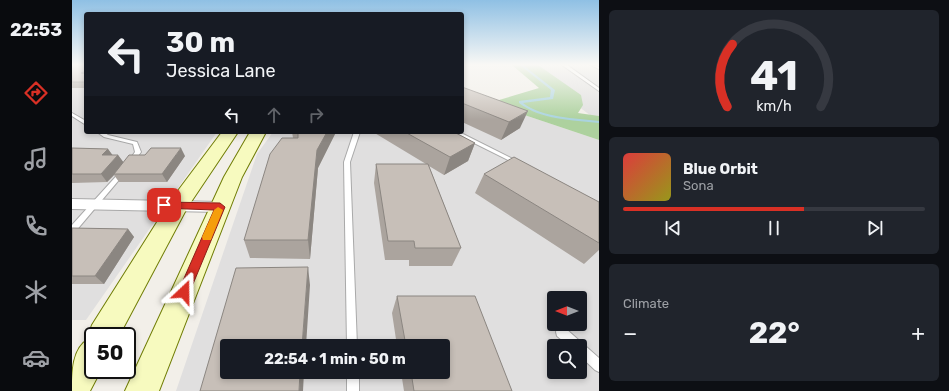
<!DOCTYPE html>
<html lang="en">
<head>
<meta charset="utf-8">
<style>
  body { margin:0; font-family:Rubik,sans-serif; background:#20242c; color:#f1f3f6; height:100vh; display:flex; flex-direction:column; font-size:15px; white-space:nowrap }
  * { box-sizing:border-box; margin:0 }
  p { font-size:13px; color:#9ea1a6 }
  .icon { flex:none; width:22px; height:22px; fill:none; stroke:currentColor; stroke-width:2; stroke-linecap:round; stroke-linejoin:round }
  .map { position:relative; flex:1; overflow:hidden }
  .sheet { display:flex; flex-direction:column; gap:10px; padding:10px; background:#0d0f14; width:350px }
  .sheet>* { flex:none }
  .guide { position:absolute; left:12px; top:12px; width:380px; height:122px; border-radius:4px; box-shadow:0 2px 6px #0003; background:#171b24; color:#f1f3f6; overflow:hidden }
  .needle { width:26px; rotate:270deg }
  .controls { position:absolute; left:475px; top:291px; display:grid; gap:8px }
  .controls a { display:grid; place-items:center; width:40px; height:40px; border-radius:4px; background:#171b24; box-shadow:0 2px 6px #0003; font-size:20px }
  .speed { position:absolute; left:12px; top:327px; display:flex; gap:8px; font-size:20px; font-weight:700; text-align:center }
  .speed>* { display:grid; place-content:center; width:52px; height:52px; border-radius:50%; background:#171b24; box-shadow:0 2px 6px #0003; line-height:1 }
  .speed .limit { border:2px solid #111; border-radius:6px; background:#fff; color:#111 }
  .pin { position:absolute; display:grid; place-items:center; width:34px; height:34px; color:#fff; margin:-17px; border-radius:8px; box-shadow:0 2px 6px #0006 }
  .me { position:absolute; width:44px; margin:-22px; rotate:23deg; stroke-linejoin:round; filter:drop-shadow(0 0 3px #0008) }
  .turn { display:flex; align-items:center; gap:14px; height:84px; padding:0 16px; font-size:18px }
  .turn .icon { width:52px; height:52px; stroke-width:2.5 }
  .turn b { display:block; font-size:28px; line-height:34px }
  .lanes { display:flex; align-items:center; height:38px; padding:0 16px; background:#0003; justify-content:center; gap:20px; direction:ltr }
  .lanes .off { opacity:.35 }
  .big { font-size:30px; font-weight:700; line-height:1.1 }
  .sheet .tile { flex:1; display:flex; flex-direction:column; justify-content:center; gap:6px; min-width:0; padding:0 14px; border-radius:6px; background:#20242c }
  .sheet .dial { align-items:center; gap:0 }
  .dial svg { height:104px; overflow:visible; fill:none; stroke:#363941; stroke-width:7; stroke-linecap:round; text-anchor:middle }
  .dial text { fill:#f1f3f6; stroke:none }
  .song { display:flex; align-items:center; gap:12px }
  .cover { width:48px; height:48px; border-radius:6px; background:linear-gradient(135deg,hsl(0 70% 55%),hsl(60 70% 35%)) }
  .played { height:4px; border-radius:2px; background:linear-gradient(90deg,#d93025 60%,#363941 60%) }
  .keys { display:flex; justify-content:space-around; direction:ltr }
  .heat { display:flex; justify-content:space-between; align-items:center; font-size:22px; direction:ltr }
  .trip { position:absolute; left:148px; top:339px; width:230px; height:40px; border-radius:4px; background:#171b24; box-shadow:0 2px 6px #0003; font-weight:700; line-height:40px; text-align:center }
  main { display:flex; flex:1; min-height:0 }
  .tab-bar { display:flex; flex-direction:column; width:72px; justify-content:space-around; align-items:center; background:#090b0e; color:#9ea1a6 }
  .tab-bar .icon { width:28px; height:28px }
  .tab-bar .current { color:#d93025 }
  .tab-bar b { font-size:18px; color:#f1f3f6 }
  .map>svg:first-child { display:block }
</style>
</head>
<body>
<main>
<nav class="tab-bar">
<b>22:53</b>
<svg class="icon current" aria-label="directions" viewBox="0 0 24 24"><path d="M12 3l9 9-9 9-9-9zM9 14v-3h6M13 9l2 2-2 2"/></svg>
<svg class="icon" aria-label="music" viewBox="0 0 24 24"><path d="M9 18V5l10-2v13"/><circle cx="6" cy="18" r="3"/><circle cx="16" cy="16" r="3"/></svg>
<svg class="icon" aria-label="phone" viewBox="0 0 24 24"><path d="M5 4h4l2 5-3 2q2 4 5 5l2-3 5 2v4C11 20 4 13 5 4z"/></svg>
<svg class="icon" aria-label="climate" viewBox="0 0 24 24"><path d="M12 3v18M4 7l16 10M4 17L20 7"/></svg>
<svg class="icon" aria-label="car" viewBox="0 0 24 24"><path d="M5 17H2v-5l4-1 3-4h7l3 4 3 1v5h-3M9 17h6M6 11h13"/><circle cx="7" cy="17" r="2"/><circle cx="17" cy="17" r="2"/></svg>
</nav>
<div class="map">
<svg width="527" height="391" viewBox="0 0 527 391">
  <rect width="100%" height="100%" fill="#f2efe9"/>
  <path fill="#e0dfdf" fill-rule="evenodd" d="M0,65h14v67h131l-131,188h-14z
    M452,65h75v57z
    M390,94l137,46v251h-423l81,-237 16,-22h189zM482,298h26v26h-26zM155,346h216v26h-216zM482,346h26v26h-26z"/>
  <path fill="#add19e" d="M440,65h26l43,30 2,10 -5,8 21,3v24l-110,-37 50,-15z"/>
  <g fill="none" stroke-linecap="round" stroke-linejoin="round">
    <path fill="#aad3df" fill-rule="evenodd" d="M448,65h3l32,25 -2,9 -30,4c20,15 52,15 76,18v2c-27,-3 -58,-3 -80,-20v-2l31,-4 1,-7z"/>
    <g stroke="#a9a9a9" stroke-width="2">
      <path id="lane" d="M490,65h5l32,23v3z
        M519,65l8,2v2z
        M0,113l14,8v4l-14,-9z
        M25,132h7l4,3 29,7 4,10 -8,11h-4l-1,-1 7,-10 -2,-8 -29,-7z
        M282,132h6l-10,30 7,184h-10l-3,-184z
        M380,132h7l62,31 -3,2z
        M50,171l2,1 1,1 -1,1 -49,58 -3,1v-8l48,-53z
        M489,327l4,1 34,30v14l-4,-2 -15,-14v-10h-11l-12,-10 -1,-4 1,-4z
        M275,372h12v19h-12z"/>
    </g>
    <g stroke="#a9a9a9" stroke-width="2">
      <path id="street" d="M0,199l148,3 5,1 2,4 -2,4 -5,1 -148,-3z"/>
    </g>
    <g stroke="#707d05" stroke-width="2">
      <path id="secondary" d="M150,132h16l-51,76 -68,128h-26v34h8l-11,21h-18c0,-19 0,-43 17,-52l-1,-3 4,-11 79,-125z
        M178,132h16l-24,45 -83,214h-34l99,-214z"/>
    </g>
    <use href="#lane" fill="#fff" fill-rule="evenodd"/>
    <use href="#street" fill="#fff" fill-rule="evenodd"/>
    <use href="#secondary" fill="#f7fabf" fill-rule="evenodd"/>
  </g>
  <path fill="#aba49e" d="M0,65h14v23h-14z
    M390,87l58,41 -19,12 -39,-18z
    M220,132h44l-18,36 -8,91 -60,-1 -6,-18 49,-102z
    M301,132h81l21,11 -7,18 -24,14 -15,-9 32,82 -9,18h-43v-6h-24l-11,-77 2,-19h50z
    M0,148l36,1 4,6h6l5,7 62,-6 -18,26h-48l-5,-7 -7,7 -35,1z
    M412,174l115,28v48l-15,14 -109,-71z
    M0,228l56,1 6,8 -30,47h-32z
    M325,296l115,95h-108l-3,-19h42v-26h-46l-5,-33z"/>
  <path fill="#8b8681" d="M14,71v8l-5,-6z
    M456,111l-8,17 -19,12 8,-18z
    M255,132h9l-18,36 -8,91 -2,-19 9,-90z
    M403,143l-7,18 -24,14 6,-18z
    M109,148l4,8 -18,26 -5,-8z
    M36,149l6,8 -12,-2z
    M46,155l6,8 -10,11v1l-7,7 -6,-8z
    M56,229l6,8 -30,47 -9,-8z
    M236,267l2,18 -4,61h-4z
    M228,372h4l-1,19h-4z"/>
  <path fill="#c7bfb8" stroke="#8b8681" d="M0,65l10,1v-1h4v6l-5,2 5,1v8h-14z
    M390,87l66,24 -19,11 -47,-19z
    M226,132h29l-10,18 -9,90h-64l26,-86 12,-16h16z
    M333,132h49l21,11 -25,14z
    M0,148l36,1 -6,6h16l-17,19h-29z
    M79,148h30l-19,26h-48l15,-19h16z
    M442,157l85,45v41l-115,-69z
    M304,164h52l33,84h-46l-1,-7h-26z
    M0,228l56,1 -33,47h-23z
    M236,267l-6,79h-75v26h73l-1,19h-99l36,-123z
    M325,296h78l37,95h-98l-3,-19h32v-26h-37z"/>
  <linearGradient id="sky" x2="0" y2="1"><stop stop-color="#8fc0e4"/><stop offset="0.54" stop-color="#f9f8f5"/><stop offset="1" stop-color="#f9f8f5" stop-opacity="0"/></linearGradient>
  <rect width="527" height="120" fill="url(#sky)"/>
  <path fill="#d93025" stroke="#8d1f18" d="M92,202l56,1 5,4 -37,89 -4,1 -5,-1 -1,-4 36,-82 -53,-2v-5z"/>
  <path fill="#f59e0b" d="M146,207l5,3 -11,27 -1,3h-8l-1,-3 12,-27z"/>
</svg>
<div class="controls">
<a><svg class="needle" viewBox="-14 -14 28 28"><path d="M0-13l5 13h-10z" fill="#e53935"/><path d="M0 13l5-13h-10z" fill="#9ea1a6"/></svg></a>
<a><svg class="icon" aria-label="search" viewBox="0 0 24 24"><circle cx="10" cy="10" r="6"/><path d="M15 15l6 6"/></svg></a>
</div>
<div class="speed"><div class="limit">50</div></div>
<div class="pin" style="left:92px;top:205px;background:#d93025"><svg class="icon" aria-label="arrive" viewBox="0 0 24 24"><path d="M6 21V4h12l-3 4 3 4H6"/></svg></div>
<svg class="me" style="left:112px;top:292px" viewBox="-20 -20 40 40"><path d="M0-17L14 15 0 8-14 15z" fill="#d93025" stroke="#fff" stroke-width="4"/></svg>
<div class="trip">22:54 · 1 min · 50 m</div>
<div class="guide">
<div class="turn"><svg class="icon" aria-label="left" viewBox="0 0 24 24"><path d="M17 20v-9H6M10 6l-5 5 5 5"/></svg><div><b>30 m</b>Jessica Lane</div></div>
<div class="lanes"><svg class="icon" aria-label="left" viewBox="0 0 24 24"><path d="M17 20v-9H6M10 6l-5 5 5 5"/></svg><svg class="icon off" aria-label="ahead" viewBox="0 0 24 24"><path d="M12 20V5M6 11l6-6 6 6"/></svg><svg class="icon off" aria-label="right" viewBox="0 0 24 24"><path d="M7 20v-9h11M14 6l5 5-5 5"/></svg></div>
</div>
</div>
<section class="sheet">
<div class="tile dial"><svg viewBox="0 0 100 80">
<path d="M14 69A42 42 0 1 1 86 69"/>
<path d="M14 69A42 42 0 0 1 18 21" stroke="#d93025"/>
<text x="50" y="56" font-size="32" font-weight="700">41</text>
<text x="50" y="72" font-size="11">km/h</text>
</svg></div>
<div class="tile">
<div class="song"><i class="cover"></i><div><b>Blue Orbit</b><p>Sona</p></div></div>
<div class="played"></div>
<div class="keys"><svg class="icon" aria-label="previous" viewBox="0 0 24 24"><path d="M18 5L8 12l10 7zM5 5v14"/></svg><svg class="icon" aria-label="pause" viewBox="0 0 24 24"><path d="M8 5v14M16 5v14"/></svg><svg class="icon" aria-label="next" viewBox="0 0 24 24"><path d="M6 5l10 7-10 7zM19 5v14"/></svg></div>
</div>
<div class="tile"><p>Climate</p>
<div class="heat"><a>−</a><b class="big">22°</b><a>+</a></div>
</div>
</section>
</main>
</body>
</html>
